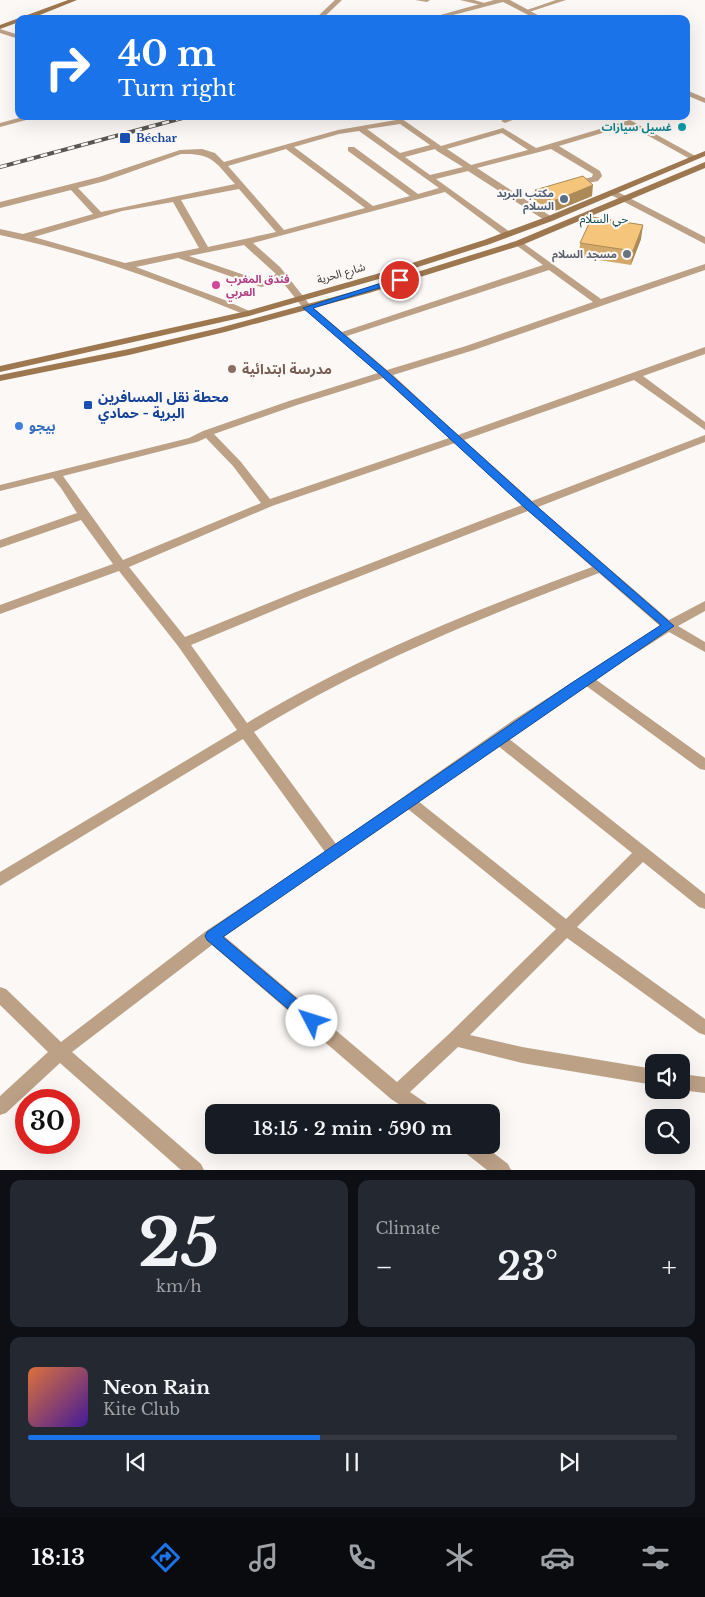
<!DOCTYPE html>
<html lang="en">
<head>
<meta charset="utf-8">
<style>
  body { margin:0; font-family:"Libre Baskerville","Noto Sans Arabic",serif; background:#242831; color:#f1f3f6; height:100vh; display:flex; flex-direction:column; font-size:19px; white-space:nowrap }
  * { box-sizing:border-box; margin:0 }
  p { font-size:16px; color:#9ea1a6 }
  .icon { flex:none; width:28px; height:28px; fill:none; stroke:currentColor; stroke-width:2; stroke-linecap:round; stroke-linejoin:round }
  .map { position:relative; height:1170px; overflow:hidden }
  .panel { display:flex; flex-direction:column; gap:10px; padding:10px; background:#0d0f14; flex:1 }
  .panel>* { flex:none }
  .hud { position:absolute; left:15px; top:15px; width:675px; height:105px; border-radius:10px; box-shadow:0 5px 20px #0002; background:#1a73e8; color:#fff; overflow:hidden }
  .controls { position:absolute; left:645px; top:1054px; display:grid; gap:10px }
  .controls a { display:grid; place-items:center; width:45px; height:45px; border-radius:10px; background:#171b24; box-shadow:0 5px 20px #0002; font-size:25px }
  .speed { position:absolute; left:15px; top:1089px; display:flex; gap:10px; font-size:25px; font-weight:700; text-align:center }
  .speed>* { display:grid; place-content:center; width:65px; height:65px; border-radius:50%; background:#171b24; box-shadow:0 5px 20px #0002; line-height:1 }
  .speed .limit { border:8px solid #d22; background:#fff; color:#111 }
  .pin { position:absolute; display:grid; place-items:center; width:42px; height:42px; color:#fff; margin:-21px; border:2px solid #fff; border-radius:50%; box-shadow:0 1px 5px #0007 }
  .me { position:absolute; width:55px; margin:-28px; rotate:310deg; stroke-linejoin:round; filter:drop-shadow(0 0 4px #0008) }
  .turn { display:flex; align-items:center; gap:18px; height:105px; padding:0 20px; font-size:22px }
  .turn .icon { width:65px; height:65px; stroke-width:2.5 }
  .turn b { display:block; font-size:35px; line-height:42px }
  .big { font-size:38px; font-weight:600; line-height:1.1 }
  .panel .card { flex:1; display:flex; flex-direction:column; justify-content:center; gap:8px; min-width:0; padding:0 18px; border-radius:10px; background:#242831 }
  .panel .dial { align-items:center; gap:0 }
  .dial b { font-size:65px; line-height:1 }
  .song { display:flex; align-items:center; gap:15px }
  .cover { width:60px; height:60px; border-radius:8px; background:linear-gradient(135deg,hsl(20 70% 55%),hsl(260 70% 35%)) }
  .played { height:5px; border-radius:2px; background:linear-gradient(90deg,#1a73e8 45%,#363941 45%) }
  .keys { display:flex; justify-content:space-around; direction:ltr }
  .heat { display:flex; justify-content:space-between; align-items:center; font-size:28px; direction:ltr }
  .panel .tiles { flex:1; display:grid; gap:10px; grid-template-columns:1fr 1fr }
  .card:last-child { grid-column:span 2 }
  .trip { position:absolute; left:205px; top:1104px; width:295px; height:50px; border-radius:10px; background:#171b24; box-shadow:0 5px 20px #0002; font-weight:600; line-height:50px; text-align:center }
  .menu { display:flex; height:80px; justify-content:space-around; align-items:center; background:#090b0e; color:#9ea1a6 }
  .menu .icon { width:35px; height:35px }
  .menu .active { color:#1a73e8 }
  .menu b { font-size:22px; color:#f1f3f6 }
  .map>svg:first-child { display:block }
</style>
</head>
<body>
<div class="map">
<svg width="705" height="1170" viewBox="0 0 705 1170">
  <rect width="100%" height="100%" fill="#fbf8f5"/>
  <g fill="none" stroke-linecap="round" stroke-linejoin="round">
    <path fill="#bca187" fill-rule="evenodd" d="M415,0h15l-3,2z
      M460,0h14l14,4 -3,2z
      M556,0h10l-37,12 -5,-1z
      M511,116h12l-18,7 -4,-2z
      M402,119l39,27 62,-18 33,20 94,-28 69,38 -7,2 -63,-35 -70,21 41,25 2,5 -4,5 -30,6v-4l24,-6 1,-3 -42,-25 -74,19 75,49v4h-6l-78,-50 -32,8 74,53v4h-6l-59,-44 -192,51 27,24 30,38 32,27 201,-67 -27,-20 -2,-2 5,-3 82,59 104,-35v6l-231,80 -81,25 65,60 247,-88v7l-62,22 62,46v8l-71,-50 -170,60 68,61 173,-66v7l-167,65 131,113 36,-19v10l-27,15 27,16v10l-36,-20 -74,47 110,79v12l-5,-1 -115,-84 -77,53 197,156v15l-6,-2 -56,-45 -66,65 128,92v16l-6,-2 -132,-95 -97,97 52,12 132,22v16l-132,-22 -64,-16 -48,45 20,14 3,6h-22l-20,-13 -179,-154 -140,107 129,112 3,6h-23l-121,-107 -54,50 -6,2v-19l48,-44 -48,-47v-18l6,2 55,53 145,-111 119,-79 -82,-113 -243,147v-14l237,-142 -59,-84 -59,-75 -119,43v-9l113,-41 -32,-44 -81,28v-8l77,-27 -16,-25 -8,-10 -53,13v-6l189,-47 14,-7 86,-30 89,-28 -74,-64 -24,-30 -9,6 -10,2 -83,-29 -42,9 86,32 32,14 -5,3 -3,-1c-81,-33 -161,-62 -246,-80v-6l23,5 70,-20 -22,-24 -71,18v-6l99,-25 81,-27 22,-1 13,4 9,9 114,-32zM400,124l30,21 -30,8 -33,-24zM359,131l80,57 -21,6 -64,-47h-6v4l62,45 -37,10 -79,-59 45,-13zM502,133l26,17 -57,15 -24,-16zM286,149l79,59 -81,22 -56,-64zM435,149l2,2 26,16 -33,8 -25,-18zM181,154c32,-1 34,8 54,30l-134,28 -23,-24 27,-7zM239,189l37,43 -68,15 -27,-47zM173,202l26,46 -74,15 -91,-26 88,-26zM244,245l32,29 -14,7 -73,-25zM549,270l44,32 -127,44 -79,24 -40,-34zM383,378l66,60 -179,61 -29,-37 -27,-28 83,-29zM206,438l27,28 28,37 -138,57 -60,-84 134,-34zM455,443l67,62 -226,87 -111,45 -56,-70 143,-61zM528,511l64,56c-119,44 -236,90 -345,156l-56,-78 113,-47zM599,573l61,53 -148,95 -176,123 -82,-112c109,-67 226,-114 345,-159zM497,745l135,108 -66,66 -148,-118zM408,809l148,120 -107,105 -52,48 -173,-146z
      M614,190l91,47v7l-94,-49v-4z
      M681,1074l24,3v16l-24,-3z
      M460,1145h23l25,19 3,6h-24l-24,-19z"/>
    <path fill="#bca187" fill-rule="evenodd" d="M335,0h7l-20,19h-7z
      M494,0h16l35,19h-9l-33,-17 -65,17h-12z
      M0,29l19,6v4l-19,-6z
      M686,90l19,8v5l-19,-8z
      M26,116h15l-41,11v-4z"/>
    <path fill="#9d774f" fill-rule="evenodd" d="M68,0h9l-47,19h-11v3l-19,7v-4z
      M705,151v5l-153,65 -62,23 -97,31 -144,41 -249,56v-6l247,-55 140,-40 97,-31 62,-23z
      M705,162v6l-183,77 -153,48 -144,39 -96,23 -129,26v-6l129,-26 90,-21 144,-39 153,-48z"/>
    <g stroke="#585755" stroke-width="4">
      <path id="rail" d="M0,167l190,-51"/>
    </g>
    <use href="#rail" stroke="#fbf8f5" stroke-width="2.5" stroke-dasharray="7" stroke-linecap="butt"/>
  </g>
  <path fill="#d2a96a" d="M535,190l57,6 -34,14 -7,1 -17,-11z
    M641,239l-10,26 -52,-8 1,-14z"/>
  <path fill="#ab8a56" d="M593,185l-1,11 -34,14 -7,1 1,-10z
    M643,225l-2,14 -10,26 2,-14z"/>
  <path fill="#f4c57b" stroke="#ab8a56" d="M583,176l10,9 -34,14 -7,2 -17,-11z
    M592,217l51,8 -10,26 -53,-8z"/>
  <path fill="#1a73e8" stroke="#114b97" d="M397,278l8,2 -92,28 76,65 144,130 141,123 -451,311 94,79 3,5 -3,4 -5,2 -5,-2 -100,-85 -2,-4 2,-4 363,-248 91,-59 -136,-117 -142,-131 -80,-69z"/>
  <circle fill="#0f9aa8" stroke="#fbf8f5" stroke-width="2" cx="682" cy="127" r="5"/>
  <g fill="#1a4fb4" stroke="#fbf8f5" stroke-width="2">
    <rect x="119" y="132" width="12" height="12" rx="2.5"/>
    <rect x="83" y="400" width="10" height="10" rx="2.5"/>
  </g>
  <circle fill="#5c6f8a" stroke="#fbf8f5" stroke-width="2" cx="564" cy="199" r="5"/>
  <circle fill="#6b7280" stroke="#fbf8f5" stroke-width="2" cx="627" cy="254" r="5"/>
  <circle fill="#d1479c" stroke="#fbf8f5" stroke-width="2" cx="216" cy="285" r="5"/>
  <circle fill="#8d6e63" stroke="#fbf8f5" stroke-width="2" cx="232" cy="369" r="5"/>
  <circle fill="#3f7fe0" stroke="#fbf8f5" stroke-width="2" cx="19" cy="426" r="5"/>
  <g text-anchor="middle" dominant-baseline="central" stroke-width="4" stroke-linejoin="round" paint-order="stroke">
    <g font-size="11" font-weight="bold" fill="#0d838f" stroke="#fbf8f5" text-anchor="end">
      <text x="672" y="127">غسيل سيارات</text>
    </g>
    <g font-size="11" font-weight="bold" fill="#164399" stroke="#fbf8f5" text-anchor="start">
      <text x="136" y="138">Béchar</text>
    </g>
    <g font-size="11" font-weight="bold" fill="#4e5e75" stroke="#fbf8f5" text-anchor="end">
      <text x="554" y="193">مكتب البريد<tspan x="554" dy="13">السلام</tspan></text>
    </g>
    <g font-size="11" font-weight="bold" fill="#5b616d" stroke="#fbf8f5" text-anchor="end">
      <text x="617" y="254">مسجد السلام</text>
    </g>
    <g font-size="11" fill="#363534" stroke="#fbf8f5">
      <text transform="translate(341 273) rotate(-16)">شارع الحرية</text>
    </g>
    <g font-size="11" font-weight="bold" fill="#b23c85" stroke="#fbf8f5" text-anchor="start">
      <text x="226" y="279">فندق المغرب<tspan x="226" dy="13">العربي</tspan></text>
    </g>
    <g font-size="12" fill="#0c4b50" stroke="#fbf8f5">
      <text x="604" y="218">حي السلام</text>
    </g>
    <g font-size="14" font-weight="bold" fill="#785e54" stroke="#fbf8f5" text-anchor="start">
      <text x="242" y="369">مدرسة ابتدائية</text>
    </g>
    <g font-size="14" font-weight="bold" fill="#164399" stroke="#fbf8f5" text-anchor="start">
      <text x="98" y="397">محطة نقل المسافرين<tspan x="98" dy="16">البرية - حمادي</tspan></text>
    </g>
    <g font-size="14" font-weight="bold" fill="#366cbe" stroke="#fbf8f5" text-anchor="start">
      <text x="29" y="426">بيجو</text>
    </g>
  </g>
</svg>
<div class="controls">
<a><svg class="icon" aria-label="sound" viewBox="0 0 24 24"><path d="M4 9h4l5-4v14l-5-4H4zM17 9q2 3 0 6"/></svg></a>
<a><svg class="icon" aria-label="search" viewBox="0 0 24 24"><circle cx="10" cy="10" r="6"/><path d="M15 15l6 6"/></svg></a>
</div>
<div class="speed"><div class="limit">30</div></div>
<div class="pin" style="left:400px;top:280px;background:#d93025"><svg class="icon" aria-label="arrive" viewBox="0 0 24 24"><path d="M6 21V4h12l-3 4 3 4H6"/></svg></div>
<svg class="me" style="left:312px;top:1021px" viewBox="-20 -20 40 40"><circle r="19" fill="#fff"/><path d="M0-13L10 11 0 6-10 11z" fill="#1a73e8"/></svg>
<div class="trip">18:15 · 2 min · 590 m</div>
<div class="hud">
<div class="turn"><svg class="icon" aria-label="right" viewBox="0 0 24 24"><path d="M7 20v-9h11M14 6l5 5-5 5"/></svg><div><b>40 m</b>Turn right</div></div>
</div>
</div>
<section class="panel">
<div class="tiles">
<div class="card dial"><b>25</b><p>km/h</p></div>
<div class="card"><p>Climate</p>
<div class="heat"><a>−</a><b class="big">23°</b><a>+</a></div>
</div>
<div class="card">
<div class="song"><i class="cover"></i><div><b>Neon Rain</b><p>Kite Club</p></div></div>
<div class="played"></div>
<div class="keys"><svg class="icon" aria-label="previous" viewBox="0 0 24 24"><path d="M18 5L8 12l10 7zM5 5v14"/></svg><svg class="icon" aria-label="pause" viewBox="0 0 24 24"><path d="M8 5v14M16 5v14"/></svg><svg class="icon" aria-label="next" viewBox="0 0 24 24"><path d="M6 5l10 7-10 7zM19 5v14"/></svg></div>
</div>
</div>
</section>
<nav class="menu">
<b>18:13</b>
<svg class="icon active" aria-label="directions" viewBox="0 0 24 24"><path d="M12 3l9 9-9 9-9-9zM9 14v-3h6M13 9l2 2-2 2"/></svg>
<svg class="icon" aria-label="music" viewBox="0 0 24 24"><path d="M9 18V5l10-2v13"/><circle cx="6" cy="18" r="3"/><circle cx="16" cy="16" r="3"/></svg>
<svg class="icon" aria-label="phone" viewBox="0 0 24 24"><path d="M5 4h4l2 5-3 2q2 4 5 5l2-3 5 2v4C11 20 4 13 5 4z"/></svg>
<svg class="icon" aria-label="climate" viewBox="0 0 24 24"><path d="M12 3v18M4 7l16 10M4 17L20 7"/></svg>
<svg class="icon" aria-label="car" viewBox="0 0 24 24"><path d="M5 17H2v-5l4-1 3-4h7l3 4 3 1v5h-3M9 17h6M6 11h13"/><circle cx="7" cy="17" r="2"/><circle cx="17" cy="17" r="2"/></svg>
<svg class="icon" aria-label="filters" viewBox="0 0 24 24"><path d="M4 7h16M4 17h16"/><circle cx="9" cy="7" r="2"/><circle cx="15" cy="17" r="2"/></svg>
</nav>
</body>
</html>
